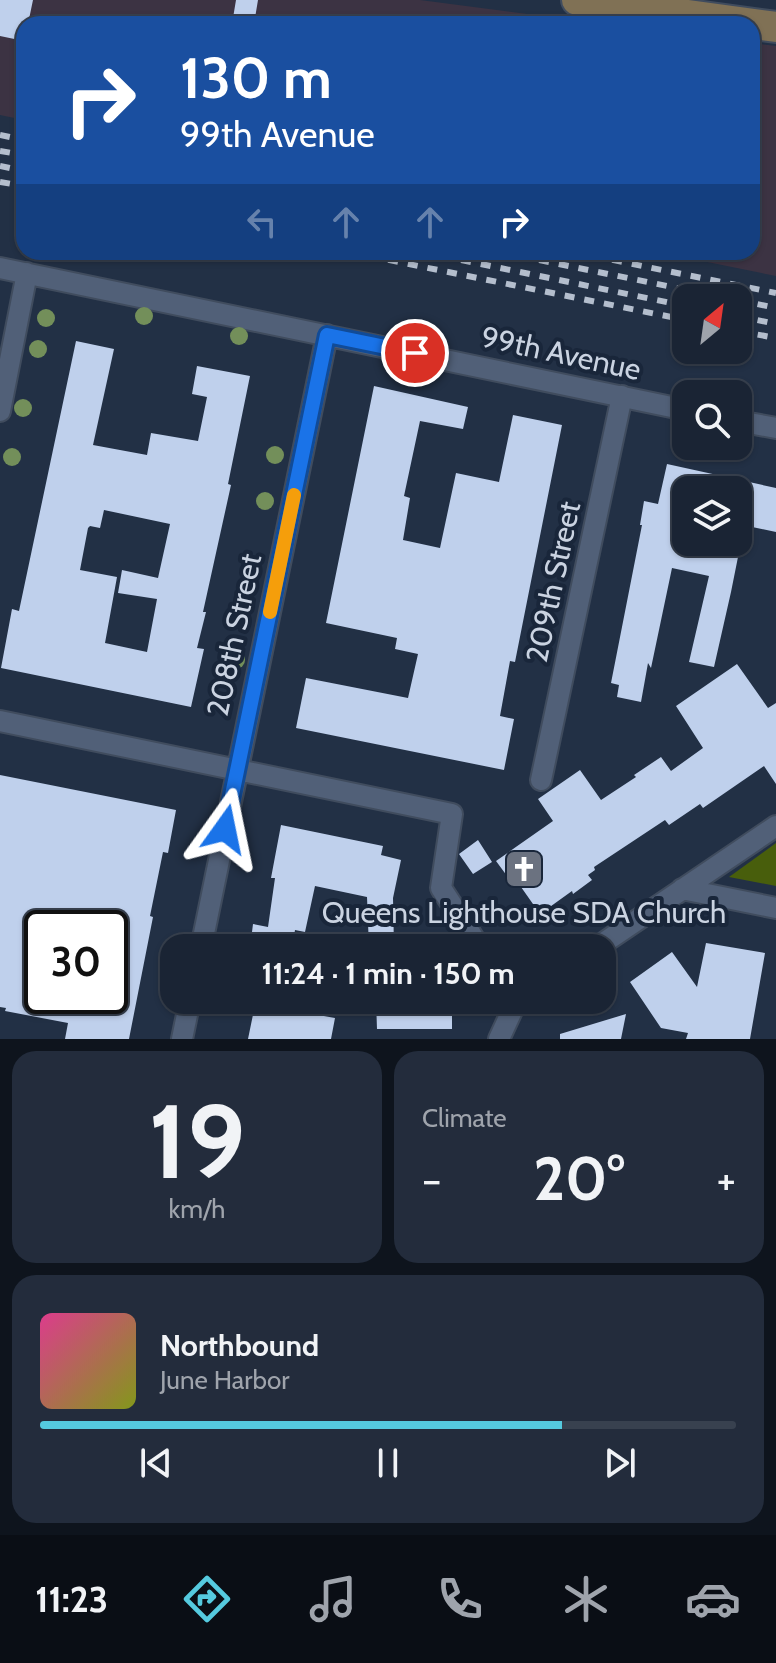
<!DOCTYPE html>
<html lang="en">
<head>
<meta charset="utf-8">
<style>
  body { margin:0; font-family:Cabin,sans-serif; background:#232c3c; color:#f1f3f6; height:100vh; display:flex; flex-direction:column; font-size:30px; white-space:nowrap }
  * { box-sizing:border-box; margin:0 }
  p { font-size:26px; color:#9fa4ac }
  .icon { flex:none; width:44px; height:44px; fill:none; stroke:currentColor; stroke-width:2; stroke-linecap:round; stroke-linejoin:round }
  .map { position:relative; height:1039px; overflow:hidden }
  .sheet { display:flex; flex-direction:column; gap:12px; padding:12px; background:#0e141d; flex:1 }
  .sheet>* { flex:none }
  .top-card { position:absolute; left:16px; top:16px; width:744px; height:244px; border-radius:24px; box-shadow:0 2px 6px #0004,0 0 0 2px #38414f; background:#1a4fa0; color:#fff; overflow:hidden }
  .needle { width:52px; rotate:29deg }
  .tools { position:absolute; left:672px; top:284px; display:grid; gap:16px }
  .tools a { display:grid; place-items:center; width:80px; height:80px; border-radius:16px; background:#1a2434; box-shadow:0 2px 6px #0004,0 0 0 2px #38414f; font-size:40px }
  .speed { position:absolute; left:24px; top:910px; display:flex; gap:16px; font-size:40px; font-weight:700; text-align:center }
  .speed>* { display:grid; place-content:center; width:104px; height:104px; border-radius:50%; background:#1a2434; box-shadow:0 2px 6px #0004,0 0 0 2px #38414f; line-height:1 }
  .speed .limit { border:4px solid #111; border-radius:12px; background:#fff; color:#111 }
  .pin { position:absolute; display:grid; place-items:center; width:68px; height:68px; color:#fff; margin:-34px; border:4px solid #fff; border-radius:50%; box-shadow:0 2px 8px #0007 }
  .me { position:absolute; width:88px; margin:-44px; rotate:12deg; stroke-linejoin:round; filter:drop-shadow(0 0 6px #0008) }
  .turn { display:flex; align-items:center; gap:28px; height:168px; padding:0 32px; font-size:36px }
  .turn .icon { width:104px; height:104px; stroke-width:2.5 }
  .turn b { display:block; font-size:56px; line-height:68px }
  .lanes { display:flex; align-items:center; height:76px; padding:0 32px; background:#0003; justify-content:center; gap:40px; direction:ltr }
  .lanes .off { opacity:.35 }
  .big { font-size:60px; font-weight:700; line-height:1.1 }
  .sheet .widget { flex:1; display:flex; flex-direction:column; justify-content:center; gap:12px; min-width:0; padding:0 28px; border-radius:24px; background:#232c3c }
  .sheet .dial { align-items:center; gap:0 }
  .dial b { font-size:104px; line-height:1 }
  .song { display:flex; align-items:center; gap:24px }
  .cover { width:96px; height:96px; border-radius:12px; background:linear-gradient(135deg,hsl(330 70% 55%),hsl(70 70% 35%)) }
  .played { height:8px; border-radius:4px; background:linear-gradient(90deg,#55cadf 75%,#38414f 75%) }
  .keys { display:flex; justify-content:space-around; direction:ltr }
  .heat { display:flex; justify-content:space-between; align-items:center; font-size:44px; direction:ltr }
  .sheet .tiles { flex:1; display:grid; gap:12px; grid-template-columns:1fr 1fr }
  .widget:last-child { grid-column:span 2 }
  .trip { position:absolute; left:160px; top:934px; width:456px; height:80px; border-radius:24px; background:#1a2434; box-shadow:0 2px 6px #0004,0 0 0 2px #38414f; font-weight:700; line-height:80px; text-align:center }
  .dock { display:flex; height:128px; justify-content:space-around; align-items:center; background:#0a0e15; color:#9fa4ac }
  .dock .icon { width:56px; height:56px }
  .dock .current { color:#55cadf }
  .dock b { font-size:36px; color:#f1f3f6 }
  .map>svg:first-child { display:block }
</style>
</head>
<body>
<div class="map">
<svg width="776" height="1039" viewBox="0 0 776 1039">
  <rect width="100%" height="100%" fill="#223045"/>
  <path fill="#3c3343" d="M0,0h420l184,24h-580v96l-24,-5z
    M752,43l24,3v230l-118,-24h94z"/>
  <path fill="#485e0c" d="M776,843v43l-47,-9z"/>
  <path fill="#bfd0ec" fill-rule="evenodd" d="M0,0h33l-5,24h-4v17l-24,-5z
    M236,0h22l-4,24h-22z
    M76,341l38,8 -21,96 54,10 4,-22 47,8 9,-44 -15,-3 5,-28 53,10 -22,108 3,1 -28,127h3l-9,36 7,1 -13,58 -190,-39 11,-59 7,2zM104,510l66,14 -12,54 -36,-8 -4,23 39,6 -10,53 -42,-9 12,-66 -37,-7 8,-42 2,-2 10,2z
    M374,386l94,21 -5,22 -43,-8 -16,75 6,2 -7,42 37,8 16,-75 43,9 14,-67 49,10 -47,237 -5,-1 -10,55 14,3 -10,51 -208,-42 10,-50 102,20 10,-44 -23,-5 2,-11 -71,-15z
    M667,464l109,24v44l-38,-8v-34h-52v12l-10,45 39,8 3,-13h23l-10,50 -17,75 -25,-5 20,-86 -37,-8 -21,100 -3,-5 -7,39 -24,-5 2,-12 -8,-2 31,-158h-2l4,-24 14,3z
    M737,664l31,44 8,-5v81l-12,-18 -61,42 -3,-4 -31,21 -4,-5 -71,47 1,3 -7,5 4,5 -19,14 -1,-3 -32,23 -26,-37 -4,3 -14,-19 57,-40 -15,-22 42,-29 21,30 35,-23 -2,-2 27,-18 10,14 32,-23 -27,-42z
    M0,775l176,35 -8,43 -5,-1 -13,64 3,1 -24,122h-64l3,-16 -63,-12 1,-3 -6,-1zM74,923l26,5h10v68h-36l-1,6 -40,-8 9,-44v-22h31z
    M281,825l102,21 -2,9 20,5 -8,38 1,50h-25l-2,-51 -52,-11 -10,46 -10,-2 -3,18h-42l3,-24 15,3 7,-49h-4z
    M478,840l14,22 -19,12 -14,-20z
    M706,943l59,10 -15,86h-64l2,-6 -27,-5 -31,-46 42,-30 25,35z
    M256,1000h42l-2,11 39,7 -4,21h-83z
    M376,1000h55v5h21v24h-75z
    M626,1014l-5,25h-61v-5z"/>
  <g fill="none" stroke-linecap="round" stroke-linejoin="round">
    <g stroke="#404c5e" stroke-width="24">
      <path id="minor" d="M0,268l686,142
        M0,411l27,-138
        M738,421l38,7
        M0,721l452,93 -11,74 39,60
        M541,780l81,-384
        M682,889l94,19
        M201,948l126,-613
        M596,948l180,-122
        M182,1039l8,-39
        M499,1039l17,-37 3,-2"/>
    </g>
    <g stroke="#404c5e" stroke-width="34">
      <path id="primary" d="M577,0l199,27"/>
    </g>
    <use href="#minor" stroke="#516078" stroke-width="20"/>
    <use href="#primary" stroke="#807155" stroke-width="30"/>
    <path stroke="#b4becd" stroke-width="6" stroke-dasharray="10 10" stroke-linecap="butt" d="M0,135l24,5
      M0,151l24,4
      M0,166l24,5
      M0,182l24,4
      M349,252l337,68
      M422,252l264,54
      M500,252l226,46
      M573,252l203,41
      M738,300l38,8
      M738,316l38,8
      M738,331l38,7"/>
  </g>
  <g fill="#738f5a">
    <circle cx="144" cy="316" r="9"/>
    <circle cx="46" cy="318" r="9"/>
    <circle cx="239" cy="336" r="9"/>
    <circle cx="38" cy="349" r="9"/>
    <circle cx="23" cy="408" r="9"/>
    <circle cx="275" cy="455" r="9"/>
    <circle cx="12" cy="457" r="9"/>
    <circle cx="265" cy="501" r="9"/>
    <circle cx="236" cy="660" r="9"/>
  </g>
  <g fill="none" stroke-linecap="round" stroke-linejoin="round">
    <g stroke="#114b97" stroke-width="20">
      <path id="route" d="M225,829l102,-494 88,18"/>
    </g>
    <use href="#route" stroke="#1a73e8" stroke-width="14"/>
    <path stroke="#f59e0b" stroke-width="14" d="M270,612l24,-117"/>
  </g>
  <defs>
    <g id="church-square" transform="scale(2)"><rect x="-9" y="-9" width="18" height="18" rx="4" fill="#6b7280" stroke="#19263a"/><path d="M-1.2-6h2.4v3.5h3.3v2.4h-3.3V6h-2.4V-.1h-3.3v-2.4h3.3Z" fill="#fff"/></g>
  </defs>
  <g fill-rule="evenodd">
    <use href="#church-square" x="524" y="869"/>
  </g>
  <g text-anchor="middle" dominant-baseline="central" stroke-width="8" stroke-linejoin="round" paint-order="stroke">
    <g font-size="30" fill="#cad3e1" stroke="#19263a">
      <text transform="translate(561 353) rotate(12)">99th Avenue</text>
      <text transform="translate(553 582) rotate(-78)">209th Street</text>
      <text transform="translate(234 635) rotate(-78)">208th Street</text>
    </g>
    <g font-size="30" fill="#cad3e1" stroke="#19263a">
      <text x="524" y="912">Queens Lighthouse SDA Church</text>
    </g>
  </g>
</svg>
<div class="tools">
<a><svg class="needle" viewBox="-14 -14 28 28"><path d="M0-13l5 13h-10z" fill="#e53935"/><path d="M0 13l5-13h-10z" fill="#9fa4ac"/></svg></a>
<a><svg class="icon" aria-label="search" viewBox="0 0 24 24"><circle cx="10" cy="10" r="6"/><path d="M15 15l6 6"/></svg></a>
<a><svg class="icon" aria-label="layers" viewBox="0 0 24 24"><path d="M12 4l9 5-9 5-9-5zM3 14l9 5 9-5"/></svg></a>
</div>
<div class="speed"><div class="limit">30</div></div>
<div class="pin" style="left:415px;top:353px;background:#d93025"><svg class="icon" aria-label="arrive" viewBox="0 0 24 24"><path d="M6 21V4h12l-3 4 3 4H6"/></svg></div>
<svg class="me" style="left:225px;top:829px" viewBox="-20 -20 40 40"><path d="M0-17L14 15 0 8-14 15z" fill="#1a73e8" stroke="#fff" stroke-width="4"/></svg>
<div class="trip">11:24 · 1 min · 150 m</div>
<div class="top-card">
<div class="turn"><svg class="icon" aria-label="right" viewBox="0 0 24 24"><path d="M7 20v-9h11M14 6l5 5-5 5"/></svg><div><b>130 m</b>99th Avenue</div></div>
<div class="lanes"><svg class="icon off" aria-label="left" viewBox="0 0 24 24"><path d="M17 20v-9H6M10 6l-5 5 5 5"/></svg><svg class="icon off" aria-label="ahead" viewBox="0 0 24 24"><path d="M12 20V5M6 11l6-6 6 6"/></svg><svg class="icon off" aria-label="ahead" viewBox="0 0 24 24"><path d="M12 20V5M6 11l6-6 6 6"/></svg><svg class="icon" aria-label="right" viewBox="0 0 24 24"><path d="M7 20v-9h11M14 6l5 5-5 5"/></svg></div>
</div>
</div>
<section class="sheet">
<div class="tiles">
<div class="widget dial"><b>19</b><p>km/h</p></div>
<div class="widget"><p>Climate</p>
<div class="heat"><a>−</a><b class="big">20°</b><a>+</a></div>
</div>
<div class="widget">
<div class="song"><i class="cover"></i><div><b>Northbound</b><p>June Harbor</p></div></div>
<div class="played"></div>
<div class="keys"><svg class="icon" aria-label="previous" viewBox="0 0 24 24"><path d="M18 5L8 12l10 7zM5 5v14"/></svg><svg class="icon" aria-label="pause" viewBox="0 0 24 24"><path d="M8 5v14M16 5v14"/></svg><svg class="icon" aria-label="next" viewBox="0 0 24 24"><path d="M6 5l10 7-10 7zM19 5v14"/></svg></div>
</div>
</div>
</section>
<nav class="dock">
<b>11:23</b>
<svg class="icon current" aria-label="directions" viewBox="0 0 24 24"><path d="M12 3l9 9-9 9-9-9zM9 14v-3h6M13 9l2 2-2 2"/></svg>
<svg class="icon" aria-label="music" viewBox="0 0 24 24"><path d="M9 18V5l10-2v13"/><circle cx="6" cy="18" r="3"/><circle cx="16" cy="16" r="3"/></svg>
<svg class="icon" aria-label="phone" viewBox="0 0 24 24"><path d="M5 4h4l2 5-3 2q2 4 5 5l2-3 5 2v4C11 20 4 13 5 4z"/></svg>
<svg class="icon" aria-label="climate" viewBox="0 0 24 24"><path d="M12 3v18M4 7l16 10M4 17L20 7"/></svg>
<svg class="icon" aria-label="car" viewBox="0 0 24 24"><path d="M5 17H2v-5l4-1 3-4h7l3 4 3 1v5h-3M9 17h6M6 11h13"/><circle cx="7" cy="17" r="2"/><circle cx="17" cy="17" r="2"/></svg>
</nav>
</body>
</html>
